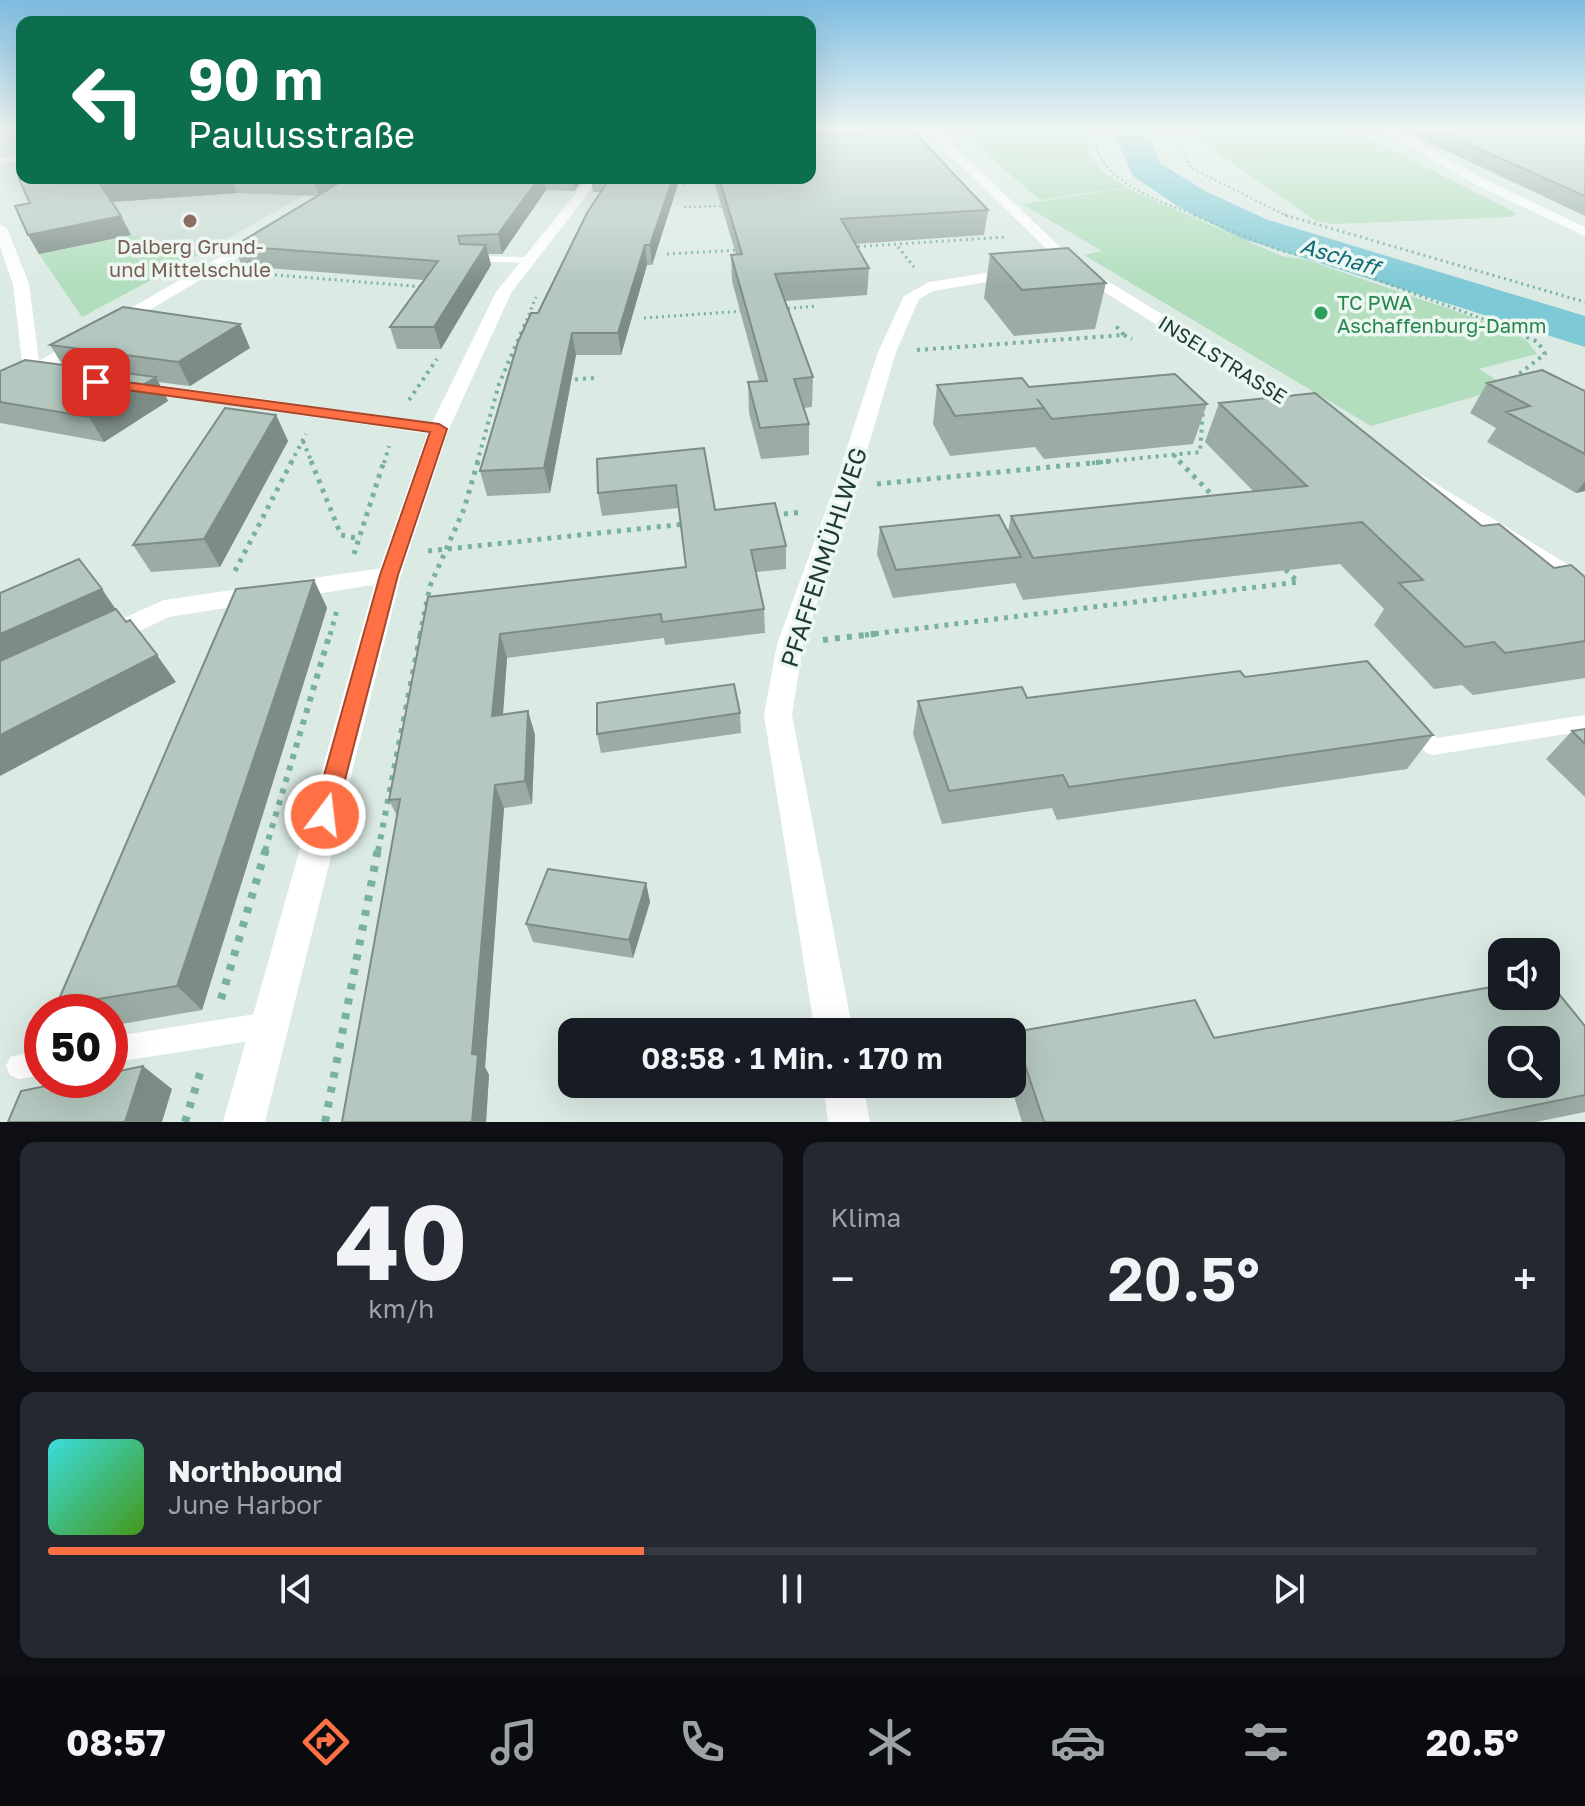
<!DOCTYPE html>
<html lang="de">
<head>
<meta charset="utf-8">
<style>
  body { margin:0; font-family:"Golos Text",sans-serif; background:#242831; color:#f1f3f6; height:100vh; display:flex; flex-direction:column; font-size:30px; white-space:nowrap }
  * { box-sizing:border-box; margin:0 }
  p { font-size:26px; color:#9ea1a6 }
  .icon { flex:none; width:44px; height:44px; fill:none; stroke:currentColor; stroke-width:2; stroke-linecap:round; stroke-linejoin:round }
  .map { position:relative; height:1122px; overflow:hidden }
  .sheet { display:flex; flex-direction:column; gap:20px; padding:20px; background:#0d0f14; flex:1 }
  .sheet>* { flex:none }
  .top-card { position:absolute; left:16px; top:16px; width:800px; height:168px; border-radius:16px; box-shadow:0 8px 32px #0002; background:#0b6e4f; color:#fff; overflow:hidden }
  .fabs { position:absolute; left:1488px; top:938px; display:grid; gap:16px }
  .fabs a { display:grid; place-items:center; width:72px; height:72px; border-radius:16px; background:#171b24; box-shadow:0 8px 32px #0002; font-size:40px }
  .speed { position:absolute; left:24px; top:994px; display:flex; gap:16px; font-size:40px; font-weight:700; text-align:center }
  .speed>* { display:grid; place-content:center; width:104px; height:104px; border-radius:50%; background:#171b24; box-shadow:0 8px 32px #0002; line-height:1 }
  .speed .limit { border:12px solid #d22; background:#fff; color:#111 }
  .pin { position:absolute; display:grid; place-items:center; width:68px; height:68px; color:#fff; margin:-34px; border-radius:16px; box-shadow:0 4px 12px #0006 }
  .me { position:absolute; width:88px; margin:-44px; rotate:15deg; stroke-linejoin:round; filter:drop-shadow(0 0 6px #0008) }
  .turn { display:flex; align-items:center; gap:28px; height:168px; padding:0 40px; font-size:36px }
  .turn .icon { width:104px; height:104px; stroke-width:2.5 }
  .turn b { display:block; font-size:56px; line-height:68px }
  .big { font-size:60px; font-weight:600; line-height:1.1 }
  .sheet .tile { flex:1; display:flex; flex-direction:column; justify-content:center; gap:12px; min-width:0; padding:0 28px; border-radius:16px; background:#242831 }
  .sheet .dial { align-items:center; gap:0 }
  .dial b { font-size:104px; line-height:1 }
  .song { display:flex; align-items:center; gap:24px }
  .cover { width:96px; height:96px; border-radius:12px; background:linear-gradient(135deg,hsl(180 70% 55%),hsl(100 70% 35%)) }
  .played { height:8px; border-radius:4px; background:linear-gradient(90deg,#ff7045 40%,#363941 40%) }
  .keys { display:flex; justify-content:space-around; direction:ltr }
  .heat { display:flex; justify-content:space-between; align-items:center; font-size:44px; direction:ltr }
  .sheet .tiles { flex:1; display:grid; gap:20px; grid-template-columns:1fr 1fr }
  .tile:last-child { grid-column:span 2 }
  .trip { position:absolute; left:558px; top:1018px; width:468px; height:80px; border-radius:16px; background:#171b24; box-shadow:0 8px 32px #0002; font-weight:600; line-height:80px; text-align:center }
  .tabs { display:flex; height:128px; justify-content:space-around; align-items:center; background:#090b0e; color:#9ea1a6 }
  .tabs .icon { width:56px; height:56px }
  .tabs .on { color:#ff7045 }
  .tabs b { font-size:36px; color:#f1f3f6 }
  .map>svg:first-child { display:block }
</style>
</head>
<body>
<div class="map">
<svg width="1585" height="1122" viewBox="0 0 1585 1122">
  <rect width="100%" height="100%" fill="#dceae4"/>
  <path fill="#cadad3" d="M335,178l-137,77 -67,-20 -20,-30 -29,-18z"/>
  <path fill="#b2debd" d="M959,129h129c-7,29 16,45 39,58l-87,13z
    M1215,129h135l166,84 -4,4 -178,7 -18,-3 -129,-89z
    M1126,188l156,68 25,4 203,70 17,11 10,13 -58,15 29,18 -137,39 -287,-171 18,-4 -80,-47z
    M131,235l67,20 -116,62 -43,-63z"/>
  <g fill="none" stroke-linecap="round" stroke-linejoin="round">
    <path fill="#7dc9d6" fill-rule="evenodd" d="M1115,129h32l13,34 43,27 65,30 317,96v31l-345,-109 -63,-32 -44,-30 -19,-43z"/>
    <path stroke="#79b19f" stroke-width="2" stroke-dasharray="2 3" stroke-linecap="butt" d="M1095,129c-6,51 66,72 104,88
      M1172,129l19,39 98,49
      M683,184l25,-6
      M684,207l43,-1"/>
    <path stroke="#79b19f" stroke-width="3" stroke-dasharray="2 4" stroke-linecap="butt" d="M1194,215l85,35 55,14 168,62
      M1285,215l300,87
      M852,247l154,-10
      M898,247l16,20
      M667,254l72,-4
      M251,273l173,14
      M782,309l35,-3
      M644,318l100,-7
      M524,326l12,-29"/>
    <path stroke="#79b19f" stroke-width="4" stroke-dasharray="3 5" stroke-linecap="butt" d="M1497,324l41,18 7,12 -26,20 3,4
      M1124,335l8,4
      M917,350l207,-15 -9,-10
      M567,380l27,-2
      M409,400l28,-41
      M303,441l9,22
      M1174,455l7,8
      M291,463l15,-29
      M384,463l5,-17
      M477,463l22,-79 26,-60
      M1092,463l108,-11 3,-42"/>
    <path stroke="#79b19f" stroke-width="5" stroke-dasharray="4 6" stroke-linecap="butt" d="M311,461l30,74 20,4
      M1179,461l36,37
      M877,484l235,-23
      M774,515l30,-3
      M428,551l257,-27
      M354,554l30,-93
      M235,571l57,-110
      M330,635l7,-25
      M420,635l10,-49 34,-77 14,-48
      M865,635l433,-53 -14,-14"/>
    <path stroke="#79b19f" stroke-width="6" stroke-dasharray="5 7" stroke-linecap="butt" d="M823,640l59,-7
      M265,851l65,-218
      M378,851l43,-218"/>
    <path stroke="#79b19f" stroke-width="8" stroke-dasharray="6 9" stroke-linecap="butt" d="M221,999l45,-150
      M185,1122l16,-52
      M325,1122l53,-273"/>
    <path fill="#fff" fill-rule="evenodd" d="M470,256l58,1 5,3 -5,3 -61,-2v-4z
      M1585,715v16l-152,24 -7,-2 -22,-27 3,-5c14,-5 21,8 30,17z
      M268,1012l9,4 4,9 -4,9 -9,4 -158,25v-26z
      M42,1049v26l-23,4 -9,-4 -4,-9 4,-9z"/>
    <path fill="#fff" fill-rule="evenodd" d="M919,129l21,4 136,129 241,146 3,4 -3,4h-14l-237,-148 -134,-131z
      M1380,129h13l93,51 99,47v9l-107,-50z
      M22,155v6l-22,3v-6z
      M0,224l7,4 22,56 10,77 219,-126 12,3 -232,139 -38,14v-12l23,-9 -10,-86 -13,-37z
      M1017,268l5,2v6l-89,15 -14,8 -23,53 -40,136 -53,156 -11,71 61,317h-38l-51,-317 13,-71 57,-156 44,-136 26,-56 25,-14z
      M132,381l307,42 10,6 -10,6 -314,-44 -2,-4z
      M1413,470l172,105v19l-9,-2 -171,-111 -3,-5z
      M389,567l9,2 3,6 -3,6 -229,36 -65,31 -9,-3 -4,-7 4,-7 69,-31z
      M823,1084h40l7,38h-42z"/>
    <path fill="#fff" fill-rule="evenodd" d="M588,178h12l-89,115 -62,136 -48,146 -136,547h-42l154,-547 52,-146 67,-137z"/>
  </g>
  <path fill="#9baca4" d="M1400,129h185v87z
    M26,178h558l-10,13 -28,-1 -44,64h-14l3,11 -50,84h-44l-7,-22 34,-47 -182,-14 -8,-20 83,-50 -80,-3 -125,9 9,14 10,19 -92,19 -11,-19 2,-32z
    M591,178h89l-28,87h-5l-26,90h-45l-26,138 -63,3 -7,-25 58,-158 63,-121h-8z
    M713,178h97l178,32 -4,25 -129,9 14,24 -2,27 -82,6 28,76 -1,30 -8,1 5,16v31l-48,4 -12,-46 -1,-31 11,-1 -27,-100 -1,-26 5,-1z
    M990,254l116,29 -11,46 -81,7 -30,-38z
    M50,345l200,3 -60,38 -32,-4 10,19 -64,41 -104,-19v-52l62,-7z
    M1487,383l98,8v100l-9,2 -89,-51 9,-14 -26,-15z
    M937,385l92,2 178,17 -14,40 -149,15 -9,-12 -85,9 -17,-32z
    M1219,403l263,123 72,42 31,9v101l-112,17 -11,-10 -28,4 -60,-64 10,-16 -44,-45 -317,36 -8,-17 -122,15 -16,-44 3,-27 128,5 3,-16 242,-25 -48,-49z
    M276,415l12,26 -68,126 -69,5 -18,-27z
    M704,448l11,62 71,36v23l-30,3 8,37 1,24 -100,12 -1,-7 -157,20 -4,57 25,-4 7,24 -3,69 -28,4 -19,259 4,8 -3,47 -89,-306 -8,-16 39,-203 258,-30 -8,-59 -76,8 -4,-23z
    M314,580l13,28 -125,402 -92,16v-14h-47l-7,-6z
    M1245,677l188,58 -26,34 -350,51 -5,-12 -110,16 -29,-90 5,-33 109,-3z
    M740,713l1,20 -140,20 -4,-19z
    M1585,729v68l-39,-38 26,-28z
    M646,883l4,19 -17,56 -100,-16 -7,-18z
    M1585,1026v86l-49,10h-514l-12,-38h2v-48l2,-4 200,6z"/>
  <path fill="#7e8c86" d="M189,178h42l6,15 -128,9 -9,-18z
    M313,178h38l-12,2 2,4 -22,12z
    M539,178h5l2,12 -44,64 -4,-20z
    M572,178h12l-10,13z
    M673,178h7l-28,87 -2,-20z
    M121,216l10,19 -92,19 -11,-19z
    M486,245l5,20 -50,84 -7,-22z
    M645,245l2,20 -26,90 -3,-22z
    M240,324l10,24 -60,38 -12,-24z
    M572,333l4,22 -26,138 -6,-25z
    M156,377l12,24 -64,41 -15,-25z
    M276,415l12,26 -68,126 -16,-28z
    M1585,481v10l-9,2z
    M314,580l13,28 -125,402 -25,-24z
    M102,589l19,28 -121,56v-39z
    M500,634l7,24 -6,82 -9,-24z
    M157,655l19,27 -176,94v-41z
    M528,711l7,24 -3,69 -7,-23z
    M495,785l9,23 -19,259 4,8 -3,47h-14v-68z
    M646,883l4,19 -17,56 -4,-18z
    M143,1066l29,23 -10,33h-37z"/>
  <path fill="#b4c8bf" stroke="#7e8c86" stroke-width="2" fill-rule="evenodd" d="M911,129l77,81 -147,9 28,49 -94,6 38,103 -19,2 15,45 -49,4 -12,-46 19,-1 -36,-126 11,-1 -23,-76h91v-44z
    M1435,129h150v67z
    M26,178h163l-89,6 21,32 -93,19 -13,-29 15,-3 -11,-24z
    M342,178h197l-41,56 -40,2 2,8 26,1 -52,82h-44l48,-66 -204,-15 110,-66h-5z
    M610,178h63l-23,67h-5l-27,88h-46l-28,135 -64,3 38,-129 13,-29h7l49,-100z
    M1068,248l38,35 -84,7 -32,-36z
    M123,307l117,17 -62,38 -128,-17z
    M25,360l131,17 -67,40 -89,-15v-31z
    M1542,370l43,21v63l-79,-42 24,-6 -43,-23z
    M1175,374l32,30 -155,15 -15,-20 7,9 -89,8 -18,-31 85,-7 7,9z
    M1315,393l167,133 17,-2 55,44 17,-3 14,12v64l-80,12 -11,-11 -29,5 -66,-64 24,-3 -61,-58 -329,36 -22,-42 296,-30 -88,-83z
    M225,408l51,7 -72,124 -71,6z
    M704,448l11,62 60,-7 11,43 -35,4 13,59 -102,13 -1,-8 -161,20 -8,82 36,-5 -3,70 -30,4 -23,269 6,1 -6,67h-130l58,-323 -11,1 39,-203 258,-30 -10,-82 -78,8 -1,-34z
    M999,515l22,42 -125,13 -16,-43z
    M79,559l23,30 -102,45v-41z
    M314,580l-137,406 -121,20 180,-417z
    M116,609l10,13 4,-2 27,35 -157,80v-74z
    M1367,661l66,74 -364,52 -6,-12 -114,16 -31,-90 104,-14 5,11 213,-27 5,6z
    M734,684l6,29 -143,21v-31z
    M1585,729v15l-13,-13z
    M548,869l98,14 -17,57 -103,-16z
    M1546,978l39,48v69l-133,27h-408l-30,-90 181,-32 19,38 288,-53v11h44zM1502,1040h44v44h-44z
    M143,1066l-18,56h-117l13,-31 54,-11h35v-7z"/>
  <linearGradient id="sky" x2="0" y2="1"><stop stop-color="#7dbce1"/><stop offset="0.45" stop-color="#eff6f3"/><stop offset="1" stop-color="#eff6f3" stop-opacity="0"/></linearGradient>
  <rect width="1585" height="286" fill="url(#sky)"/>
  <path fill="#ff7045" stroke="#a6492d" stroke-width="2" d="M96,378l343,46 8,5 -49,146 -64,247 -9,3 -8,-3 -4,-7 67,-240 50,-143 -339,-47 -2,-3z"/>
  <circle fill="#8d6e63" stroke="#ecf7f1" stroke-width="3" cx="190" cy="221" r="8"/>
  <circle fill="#2e9e5b" stroke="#ecf7f1" stroke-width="3" cx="1321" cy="313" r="8"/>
  <g text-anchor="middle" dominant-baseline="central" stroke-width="7" stroke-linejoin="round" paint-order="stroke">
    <g font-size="20" fill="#785e54" stroke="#ecf7f1">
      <text x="190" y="246">Dalberg Grund-<tspan x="190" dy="23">und Mittelschule</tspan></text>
    </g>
    <g font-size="20" fill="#27864d" stroke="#ecf7f1" text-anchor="start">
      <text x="1337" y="302">TC PWA<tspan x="1337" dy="23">Aschaffenburg-Damm</tspan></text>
    </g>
    <g font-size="20" fill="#1d3a32" stroke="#ecf7f1">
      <text transform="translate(1223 359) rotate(32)">INSELSTRASSE</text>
    </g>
    <g font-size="22" font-style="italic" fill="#126b7b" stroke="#ecf7f1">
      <text transform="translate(1340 256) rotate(17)">Aschaff</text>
    </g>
    <g font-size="24" fill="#1d3a32" stroke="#ecf7f1">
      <text transform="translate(823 557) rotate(-72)">PFAFFENMÜHLWEG</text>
    </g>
  </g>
</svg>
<div class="fabs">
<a><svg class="icon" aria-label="sound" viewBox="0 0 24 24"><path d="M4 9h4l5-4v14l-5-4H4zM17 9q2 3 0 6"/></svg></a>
<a><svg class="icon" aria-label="search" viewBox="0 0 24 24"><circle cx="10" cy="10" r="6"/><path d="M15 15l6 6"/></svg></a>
</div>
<div class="speed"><div class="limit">50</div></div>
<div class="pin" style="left:96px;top:382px;background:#d93025"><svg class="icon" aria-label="arrive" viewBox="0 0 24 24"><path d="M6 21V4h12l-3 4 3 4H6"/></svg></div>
<svg class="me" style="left:325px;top:815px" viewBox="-20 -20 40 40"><circle r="17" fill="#ff7045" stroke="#fff" stroke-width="3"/><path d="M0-11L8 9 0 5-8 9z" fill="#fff"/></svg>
<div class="trip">08:58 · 1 Min. · 170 m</div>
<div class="top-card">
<div class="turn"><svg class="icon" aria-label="left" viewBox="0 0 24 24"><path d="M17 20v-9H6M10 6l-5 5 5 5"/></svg><div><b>90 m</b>Paulusstraße</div></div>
</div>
</div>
<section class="sheet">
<div class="tiles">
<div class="tile dial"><b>40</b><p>km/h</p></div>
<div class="tile"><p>Klima</p>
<div class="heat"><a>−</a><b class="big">20.5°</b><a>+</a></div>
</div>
<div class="tile">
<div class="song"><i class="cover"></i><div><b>Northbound</b><p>June Harbor</p></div></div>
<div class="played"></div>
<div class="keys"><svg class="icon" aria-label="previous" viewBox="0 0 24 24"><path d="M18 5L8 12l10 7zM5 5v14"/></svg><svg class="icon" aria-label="pause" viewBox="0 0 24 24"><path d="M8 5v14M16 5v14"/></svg><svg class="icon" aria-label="next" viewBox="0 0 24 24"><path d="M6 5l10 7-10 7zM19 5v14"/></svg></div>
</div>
</div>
</section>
<nav class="tabs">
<b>08:57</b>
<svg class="icon on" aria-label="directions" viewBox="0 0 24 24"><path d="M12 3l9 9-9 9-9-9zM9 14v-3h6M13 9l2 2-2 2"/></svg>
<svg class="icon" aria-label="music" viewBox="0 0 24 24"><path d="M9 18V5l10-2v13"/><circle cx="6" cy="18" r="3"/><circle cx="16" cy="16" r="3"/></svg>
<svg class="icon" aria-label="phone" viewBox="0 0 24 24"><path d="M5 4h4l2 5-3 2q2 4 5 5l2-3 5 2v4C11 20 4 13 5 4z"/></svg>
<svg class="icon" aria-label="climate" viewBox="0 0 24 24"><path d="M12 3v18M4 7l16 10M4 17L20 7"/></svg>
<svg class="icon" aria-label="car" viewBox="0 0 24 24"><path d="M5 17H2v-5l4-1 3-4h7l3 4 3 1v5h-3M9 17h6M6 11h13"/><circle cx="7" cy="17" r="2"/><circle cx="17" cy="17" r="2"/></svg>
<svg class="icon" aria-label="filters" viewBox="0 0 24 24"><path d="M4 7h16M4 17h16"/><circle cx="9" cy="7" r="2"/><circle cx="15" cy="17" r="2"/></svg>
<b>20.5°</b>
</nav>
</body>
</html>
